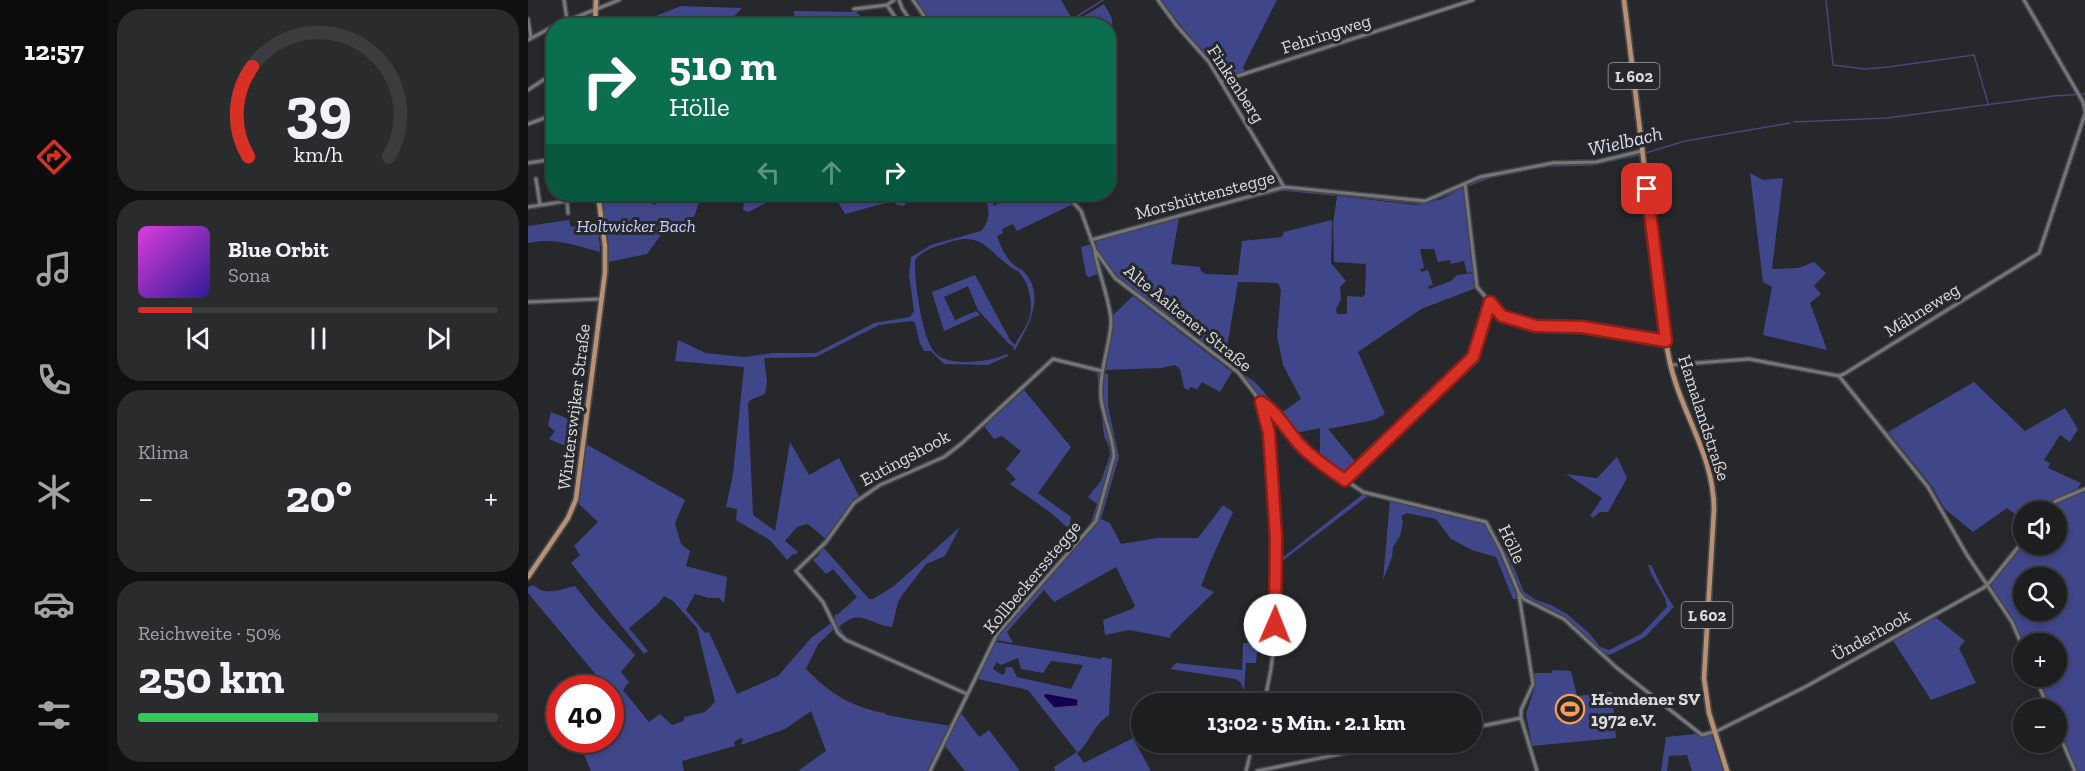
<!DOCTYPE html>
<html lang="de">
<head>
<meta charset="utf-8">
<style>
  body { margin:0; font-family:"Zilla Slab",serif; background:#2a2b2d; color:#f1f3f6; height:100vh; display:flex; flex-direction:column; font-size:22px; white-space:nowrap }
  * { box-sizing:border-box; margin:0 }
  p { font-size:20px; color:#a0a2a5 }
  .icon { flex:none; width:33px; height:33px; fill:none; stroke:currentColor; stroke-width:2; stroke-linecap:round; stroke-linejoin:round }
  .map { position:relative; flex:1; overflow:hidden }
  .sheet { display:flex; flex-direction:column; gap:9px; padding:9px; background:#101012; width:420px }
  .sheet>* { flex:none }
  .top-card { position:absolute; left:18px; top:18px; width:570px; height:183px; border-radius:24px; box-shadow:0 3px 9px #0003,0 0 0 2px #3b3c3e; background:#0b6e4f; color:#fff; overflow:hidden }
  .tools { position:absolute; left:1485px; top:501px; display:grid; gap:12px }
  .tools a { display:grid; place-items:center; width:54px; height:54px; border-radius:50%; background:#1d1e20; box-shadow:0 3px 9px #0003,0 0 0 2px #3b3c3e; font-size:30px }
  .speed { position:absolute; left:18px; top:675px; display:flex; gap:12px; font-size:30px; font-weight:700; text-align:center }
  .speed>* { display:grid; place-content:center; width:78px; height:78px; border-radius:50%; background:#1d1e20; box-shadow:0 3px 9px #0003,0 0 0 2px #3b3c3e; line-height:1 }
  .speed .limit { border:9px solid #d22; background:#fff; color:#111 }
  .pin { position:absolute; display:grid; place-items:center; width:51px; height:51px; color:#fff; margin:-26px; border-radius:12px; box-shadow:0 3px 9px #0006 }
  .me { position:absolute; width:66px; margin:-33px; rotate:1deg; stroke-linejoin:round; filter:drop-shadow(0 0 4px #0008) }
  .turn { display:flex; align-items:center; gap:21px; height:126px; padding:0 24px; font-size:27px }
  .turn .icon { width:78px; height:78px; stroke-width:2.5 }
  .turn b { display:block; font-size:42px; line-height:51px }
  .lanes { display:flex; align-items:center; height:57px; padding:0 24px; background:#0003; justify-content:center; gap:30px; direction:ltr }
  .lanes .off { opacity:.35 }
  .big { font-size:45px; font-weight:700; line-height:1.1 }
  .sheet .widget { flex:1; display:flex; flex-direction:column; justify-content:center; gap:9px; min-width:0; padding:0 21px; border-radius:24px; background:#2a2b2d }
  .sheet .dial { align-items:center; gap:0 }
  .dial svg { height:156px; overflow:visible; fill:none; stroke:#3b3c3e; stroke-width:7; stroke-linecap:round; text-anchor:middle }
  .dial text { fill:#f1f3f6; stroke:none }
  .song { display:flex; align-items:center; gap:18px }
  .cover { width:72px; height:72px; border-radius:9px; background:linear-gradient(135deg,hsl(300 70% 55%),hsl(250 70% 35%)) }
  .played { height:6px; border-radius:3px; background:linear-gradient(90deg,#d93025 15%,#3b3c3e 15%) }
  .keys { display:flex; justify-content:space-around; direction:ltr }
  .heat { display:flex; justify-content:space-between; align-items:center; font-size:33px; direction:ltr }
  .charge { height:9px; border-radius:4px; background:linear-gradient(90deg,#34c759 50%,#3b3c3e 0) }
  .trip { position:absolute; left:603px; top:693px; width:351px; height:60px; border-radius:30px; background:#1d1e20; box-shadow:0 3px 9px #0003,0 0 0 2px #3b3c3e; font-weight:700; line-height:60px; text-align:center }
  main { display:flex; flex:1; min-height:0 }
  .menu { display:flex; flex-direction:column; width:108px; justify-content:space-around; align-items:center; background:#0c0c0d; color:#a0a2a5 }
  .menu .icon { width:42px; height:42px }
  .menu .active { color:#d93025 }
  .menu b { font-size:27px; color:#f1f3f6 }
  .map>svg:first-child { display:block }
</style>
</head>
<body>
<main>
<nav class="menu">
<b>12:57</b>
<svg class="icon active" aria-label="directions" viewBox="0 0 24 24"><path d="M12 3l9 9-9 9-9-9zM9 14v-3h6M13 9l2 2-2 2"/></svg>
<svg class="icon" aria-label="music" viewBox="0 0 24 24"><path d="M9 18V5l10-2v13"/><circle cx="6" cy="18" r="3"/><circle cx="16" cy="16" r="3"/></svg>
<svg class="icon" aria-label="phone" viewBox="0 0 24 24"><path d="M5 4h4l2 5-3 2q2 4 5 5l2-3 5 2v4C11 20 4 13 5 4z"/></svg>
<svg class="icon" aria-label="climate" viewBox="0 0 24 24"><path d="M12 3v18M4 7l16 10M4 17L20 7"/></svg>
<svg class="icon" aria-label="car" viewBox="0 0 24 24"><path d="M5 17H2v-5l4-1 3-4h7l3 4 3 1v5h-3M9 17h6M6 11h13"/><circle cx="7" cy="17" r="2"/><circle cx="17" cy="17" r="2"/></svg>
<svg class="icon" aria-label="filters" viewBox="0 0 24 24"><path d="M4 7h16M4 17h16"/><circle cx="9" cy="7" r="2"/><circle cx="15" cy="17" r="2"/></svg>
</nav>
<section class="sheet">
<div class="widget dial"><svg viewBox="0 0 100 80">
<path d="M14 69A42 42 0 1 1 86 69"/>
<path d="M14 69A42 42 0 0 1 16 23" stroke="#d93025"/>
<text x="50" y="56" font-size="32" font-weight="700">39</text>
<text x="50" y="72" font-size="11">km/h</text>
</svg></div>
<div class="widget">
<div class="song"><i class="cover"></i><div><b>Blue Orbit</b><p>Sona</p></div></div>
<div class="played"></div>
<div class="keys"><svg class="icon" aria-label="previous" viewBox="0 0 24 24"><path d="M18 5L8 12l10 7zM5 5v14"/></svg><svg class="icon" aria-label="pause" viewBox="0 0 24 24"><path d="M8 5v14M16 5v14"/></svg><svg class="icon" aria-label="next" viewBox="0 0 24 24"><path d="M6 5l10 7-10 7zM19 5v14"/></svg></div>
</div>
<div class="widget"><p>Klima</p>
<div class="heat"><a>−</a><b class="big">20°</b><a>+</a></div>
</div>
<div class="widget"><p>Reichweite · 50%</p><b class="big">250 km</b><div class="charge"></div></div>
</section>
<div class="map">
<svg width="1557" height="771" viewBox="0 0 1557 771">
  <rect width="100%" height="100%" fill="#27282b"/>
  <path fill="#40468a" fill-rule="evenodd" d="M386,0h147l13,22 30,-18c7,13 12,15 5,30l-1,-8 -174,-1z
    M632,0h117l-34,67 2,5 -19,6 -3,-1z
    M153,6l61,2 -16,17h-102l2,-5 27,-3z
    M266,11l62,1 14,13h-75z
    M1222,173l13,7 20,-2 -11,91 26,-1 16,-6 12,11 -12,13 7,8 -11,9 17,47 -64,-15 9,-48 -9,-5z
    M935,188l10,84 -6,1 -3,-12 -13,3 -1,-4 -12,2 -4,-13h-14l4,19 -4,1 1,3 7,-2 5,15 -5,1 1,3 22,-8 6,-6 17,-2 2,15 -55,21 -63,43 27,62 -11,6 -46,9 30,36 -14,12c-32,-16 -53,-45 -75,-71l-7,-5 -18,-26c17,9 25,24 36,39l21,-15 -18,-34 -6,-29 4,-46 -3,-7 -40,-1 -13,77 -100,-76c-13,-12 -22,-23 -30,-39l1,-3 83,-23 -8,46 29,3 1,4 4,3 33,1 4,-34 40,-4 2,-5 48,-12 -1,43 15,18 -6,6 1,12 -5,10 1,5h10v-18l15,1 3,-2 1,-31 -31,-2 -1,-1 -1,-37 4,-28 79,9 26,-6zM792,428v29h-1l-23,-24z
    M78,194h40l8,11 16,-11h32l-8,23h-3l-3,7 -23,5 -18,25 -39,8 -6,-67z
    M217,194h37l-33,18 -6,-2z
    M305,194h82l1,2 -7,3 -5,7 -7,-1 -4,-4 -48,13z
    M456,194h11l-2,12 24,-12h54l14,18h-7l-7,-7 -54,26 -4,-7 -11,5 1,4 -6,3c5,13 8,23 20,31 7,5 2,-1 7,5 23,24 3,56 -9,78h-2l1,-3 -6,-4 -30,-33 -10,-24 -24,11 11,23 21,-9 4,4 -36,16 -12,-39 43,-17 35,65 5,5c4,-9 11,-17 14,-26 5,-15 0,-36 -10,-47 -32,-17 -33,-44 -75,-28 -11,3 -22,7 -29,16 -1,19 7,81 21,94 15,13 54,8 71,0l1,2 -20,9 -44,-1 -13,-13h-7l-4,-7 -5,-21 -3,-2 -33,4 -63,32 -52,1 3,24 -2,12 -15,6 -2,4 5,111 22,16 15,-89 19,33 30,-17 20,38 12,-8 -23,20 -21,32 -19,-16 -11,3 -12,14 13,11 -3,3 -2,-1 -6,6 -17,-20 -34,-20 1,-11 -11,-2 7,-33 11,-107 -69,-6 3,-21 28,13 38,4 29,-4h43l58,-30 36,-6 4,-6 -5,-36 2,-18 20,-12 50,-14c11,-13 8,-23 3,-37z
    M41,220l2,7 27,-5 2,30c-26,-7 -45,-15 -72,-9v-17z
    M564,244l11,28 -14,5 -3,-2 -5,-28z
    M605,296l99,76 -12,20 -18,-10 -5,7 -6,-2 -3,3 -4,-2 -4,-19 -5,-4 -14,3 -55,2 7,-55z
    M569,372l3,1v20l13,61 -14,53 17,-53 -13,-55 1,-26 4,1v32l11,51 -18,62 9,4 11,21 36,-6h41l25,-33 10,7 -21,46 -11,28 13,6 -44,43 1,3 -42,-8 -24,5 -2,-15 29,-11 3,-3 -19,-39 -62,35 -10,-12 -37,42 6,11 -17,-3 10,-14 35,-40 -1,-3 50,-58 7,-21 -9,-7 13,-16 9,-26 -1,-8 -5,-11z
    M1446,382l51,49 40,-23 13,21 -8,13 -10,-7 -16,25 6,3 -2,5 33,15 -5,9 -23,9 -9,10 -20,1 -1,8 -16,-12 -34,24 -28,-23 -14,-24 -43,-53z
    M496,390l47,57 -33,46 33,24 -2,12 -18,-16 -41,-29 6,-5 -10,-10 15,-18 -19,-15 -8,3 -10,-13z
    M23,412l30,12 -4,27 -28,-12 6,-8 -7,-5z
    M58,444l99,56 -10,23 6,21 9,7 -4,15 41,11 -3,26 -5,-5h-10l-14,-4 -9,16 19,23 4,-1 28,62 41,-18 34,-39 21,-15 2,5 -17,17 -13,24c41,47 89,48 146,58l-23,45h-130l28,-20 -15,-40 -26,18 -44,16 2,-6 -2,-1 -7,4 1,4 -53,15 2,10h-93l-13,-30 32,-1v-52h-3l-79,-95v-6l6,-2c10,12 28,4 41,1l19,24 41,45 -14,17 8,10 -6,8 26,32 11,-8 12,11 12,-4v-4l21,-5 10,-10 -18,-74 -24,-27 -9,-5 -6,8 -29,24 19,23 -4,3 -73,-91 9,-8 -6,-9 24,-24 -19,-18z
    M1089,457l10,21 -19,34h-8l-7,6 -3,-2 12,-18 -36,-24 31,4z
    M1557,491v280h-8l-20,-48 -1,-13 -5,-1 -14,-32 19,-1v-32h-32l-1,1 -9,-23 -24,-35 33,-44 33,1v-32l-8,-1 7,-8zM1496,578h32v32h-32z
    M835,494l6,1 -92,70v-3z
    M862,500l91,20 8,6 29,73h-5l-17,-42 -24,-7 -21,-11 -15,-20 -29,-6 -6,3 2,6 -3,14 -7,11 -1,10 -9,23z
    M432,527l-15,29 -19,8 -23,30 -5,8 -6,25c-24,-3 -32,-20 -53,0l8,11 37,17v2c-17,-8 -56,-18 -49,-43l2,1 20,-18 -24,-28 -7,5 -13,-14 7,-6 -1,-3 4,-4 46,52h4l21,-13z
    M978,549l18,43 12,8 15,5 16,9 23,20 10,13 9,3 32,-16 26,-27 -2,-9 -14,-24 -3,-9h3l15,30 8,12 -29,30 -35,18 -5,-1 -40,-36 -42,-22 -7,-11 -12,-33z
    M1406,616l31,25 -6,7 17,35 -45,17 -39,-61z
    M468,642l105,17 1,-2 10,2 -3,56c-18,12 -18,27 -32,38l7,10 49,-25 18,33h-96l-1,-4 23,-15 -49,-62 -50,-11zM490,658l3,11 22,4 8,-12 32,4 -12,24 -54,-12 -5,-10h-6l-1,6 -3,2 -9,-6 3,-7 5,3z
    M715,643h27v10l-13,-1 -1,11h-10l-2,28 -3,-8 -5,-4 -66,-10 6,-6 66,7z
    M1024,670l19,1 6,25 35,-4 4,46 -84,8 -6,-32 9,-27 -2,-14h18z
    M433,713l18,24 10,-7 31,41h-55l-20,-25z
    M1168,734l8,3 8,-2 11,36h-31l-5,-16 -18,1 -2,15h-6l5,-34z"/>
  <path fill="#110050" stroke="#4e427a" stroke-width="1.5" d="M517,693l33,6v7l-24,2 -11,-12z"/>
  <g fill="none" stroke-linecap="round" stroke-linejoin="round">
    <path stroke="#4e427a" stroke-width="1.5" d="M1298,0l7,65 32,4 23,-2 86,-12 14,48
      M534,26l41,-26
      M1266,122l93,-4 166,-22 32,-2
      M939,186l21,-8 59,-12 44,-1 48,-10 46,-14 105,-18
      M810,195l85,9 40,-16
      M732,196l23,-6 51,5
      M713,201l15,-4
      M0,229l10,-2 4,1 7,12 25,-5 4,2v8l4,1 38,-3 8,4 19,-1c2,-4 2,-10 4,-15 5,-10 22,-16 32,-14l11,-9 -2,-8 4,-6
      M306,628l-16,15 -13,26c24,25 45,39 80,45"/>
    <g stroke="#454648" stroke-width="6">
      <path id="minor" d="M36,0l4,26
        M371,0l3,8 12,18
        M385,0l18,26
        M630,0l19,26 32,36 75,125
        M1496,0l59,102 2,9
        M359,5l14,21
        M326,9l33,-4 7,-5
        M0,19l3,19
        M26,26l65,-26
        M0,40l26,-14
        M694,81l251,-81
        M0,90l26,-17
        M0,124l22,-8
        M0,163l26,-4
        M8,179l4,26
        M937,184l12,103 25,29 33,10 48,1 83,14
        M538,194l15,17 14,39 20,28 123,94 23,30 9,31 6,104 -2,105 -3,27 -7,35
        M39,201l1,12
        M0,207l39,-6 -1,-7
        M563,240l193,-53 141,14 55,-24 73,-14 43,-1 46,-11
        M0,302l73,-3
        M1142,365l79,-6 90,17 5,-2 195,-121 46,-139
        M1311,376l89,111 39,68 45,67 12,28
        M733,402l7,5 35,41 24,20 36,24 123,30 15,28 18,43 5,6 40,20 53,49 85,67 15,-4 88,-44 178,-99 7,-6 34,-42
        M817,480l127,-122 18,-56
        M1518,512l10,-11 29,-12
        M991,595l14,89 -12,26v8l16,53
        M1507,676l14,34
        M439,694l-121,-54 -8,-7 -15,-31 -27,-31 30,-29 28,-39 26,-18 64,-28 17,-13 92,-85 49,12
        M1528,727l19,44
        M944,728l49,-10
        M402,771l67,-137 99,-113 18,-65c-1,-20 -11,-38 -13,-58 -2,-26 8,-49 10,-74 1,-18 -13,-52 -16,-72
        M718,771l7,-29
        M729,771l142,-29"/>
    </g>
    <g stroke="#454648" stroke-width="8">
      <path id="major" d="M1096,0c9,72 18,145 26,218 5,46 9,94 19,140 10,52 45,96 45,151l-10,169 5,35 18,58
        M67,26l1,-26
        M0,577l40,-59 8,-19 29,-227v-26l-7,-52"/>
    </g>
    <use href="#minor" stroke="#75757a" stroke-width="3"/>
    <use href="#major" stroke="#b99073" stroke-width="4.5"/>
  </g>
  <g fill="none" stroke-linecap="round" stroke-linejoin="round">
    <g stroke="#8d1f18" stroke-width="15">
      <path id="route" d="M747,625l1,-88 -7,-104 -8,-31c17,10 28,32 42,46 12,12 27,22 42,32l128,-123 17,-55 12,14 34,10 46,1 84,14 -19,-152"/>
    </g>
    <use href="#route" stroke="#d93025" stroke-width="10"/>
  </g>
  <defs>
    <g id="stadium-ring" transform="scale(1.5)"><circle r="9.5" fill="#27282b" stroke="#fb9e51" stroke-width="1.5"/><path d="M0-5a6.5 5 0 1 0 0 10a6.5 5 0 1 0 0-10ZM-3.5-1.8h7v3.6h-7Z" fill="#fb9e51"/></g>
  </defs>
  <g fill-rule="evenodd">
    <use href="#stadium-ring" x="1042" y="709"/>
  </g>
  <g text-anchor="middle" dominant-baseline="central" stroke-width="6" stroke-linejoin="round" paint-order="stroke">
    <g fill="#27282b" stroke="#a5a5a8" stroke-width="1.5">
      <rect x="1080.5" y="63" width="51" height="26" rx="4.5"/>
      <rect x="1153.5" y="602" width="51" height="26" rx="4.5"/>
    </g>
    <g font-size="16" font-weight="bold" fill="#dbdbdd">
      <text x="1106" y="76">L 602</text>
      <text x="1179" y="615">L 602</text>
    </g>
    <g font-size="18" fill="#dbdbdd" stroke="#27282b">
      <text transform="translate(798 34) rotate(-18)">Fehringweg</text>
      <text transform="translate(708 84) rotate(57)">Finkenberg</text>
      <text transform="translate(677 195) rotate(-15)">Morshüttenstegge</text>
      <text transform="translate(1394 310) rotate(-32)">Mähneweg</text>
      <text transform="translate(660 318) rotate(39)">Alte Aaltener Straße</text>
      <text transform="translate(46 407) rotate(-83)">Winterswijker Straße</text>
      <text transform="translate(1176 418) rotate(72)">Hamalandstraße</text>
      <text transform="translate(377 458) rotate(-28)">Eutingshook</text>
      <text transform="translate(984 544) rotate(65)">Hölle</text>
      <text transform="translate(504 577) rotate(-50)">Kollbeckersstegge</text>
      <text transform="translate(1343 635) rotate(-29)">Ünderhook</text>
    </g>
    <g font-size="18" font-style="italic" fill="#c6cefb" stroke="#27282b">
      <text x="108" y="226">Holtwicker Bach</text>
    </g>
    <g font-size="18" font-weight="bold" fill="#dbdbdd" stroke="#27282b" text-anchor="start">
      <text x="1063" y="699">Hemdener SV<tspan x="1063" dy="21">1972 e.V.</tspan></text>
    </g>
    <g font-size="20" font-style="italic" fill="#d7dcf3" stroke="#27282b">
      <text transform="translate(1097 141) rotate(-13)">Wielbach</text>
    </g>
  </g>
</svg>
<div class="tools">
<a><svg class="icon" aria-label="sound" viewBox="0 0 24 24"><path d="M4 9h4l5-4v14l-5-4H4zM17 9q2 3 0 6"/></svg></a>
<a><svg class="icon" aria-label="search" viewBox="0 0 24 24"><circle cx="10" cy="10" r="6"/><path d="M15 15l6 6"/></svg></a>
<a>+</a>
<a>−</a>
</div>
<div class="speed"><div class="limit">40</div></div>
<div class="pin" style="left:1119px;top:189px;background:#d93025"><svg class="icon" aria-label="arrive" viewBox="0 0 24 24"><path d="M6 21V4h12l-3 4 3 4H6"/></svg></div>
<svg class="me" style="left:747px;top:625px" viewBox="-20 -20 40 40"><circle r="19" fill="#fff"/><path d="M0-13L10 11 0 6-10 11z" fill="#d93025"/></svg>
<div class="trip">13:02 · 5 Min. · 2.1 km</div>
<div class="top-card">
<div class="turn"><svg class="icon" aria-label="right" viewBox="0 0 24 24"><path d="M7 20v-9h11M14 6l5 5-5 5"/></svg><div><b>510 m</b>Hölle</div></div>
<div class="lanes"><svg class="icon off" aria-label="left" viewBox="0 0 24 24"><path d="M17 20v-9H6M10 6l-5 5 5 5"/></svg><svg class="icon off" aria-label="ahead" viewBox="0 0 24 24"><path d="M12 20V5M6 11l6-6 6 6"/></svg><svg class="icon" aria-label="right" viewBox="0 0 24 24"><path d="M7 20v-9h11M14 6l5 5-5 5"/></svg></div>
</div>
</div>
</main>
</body>
</html>
